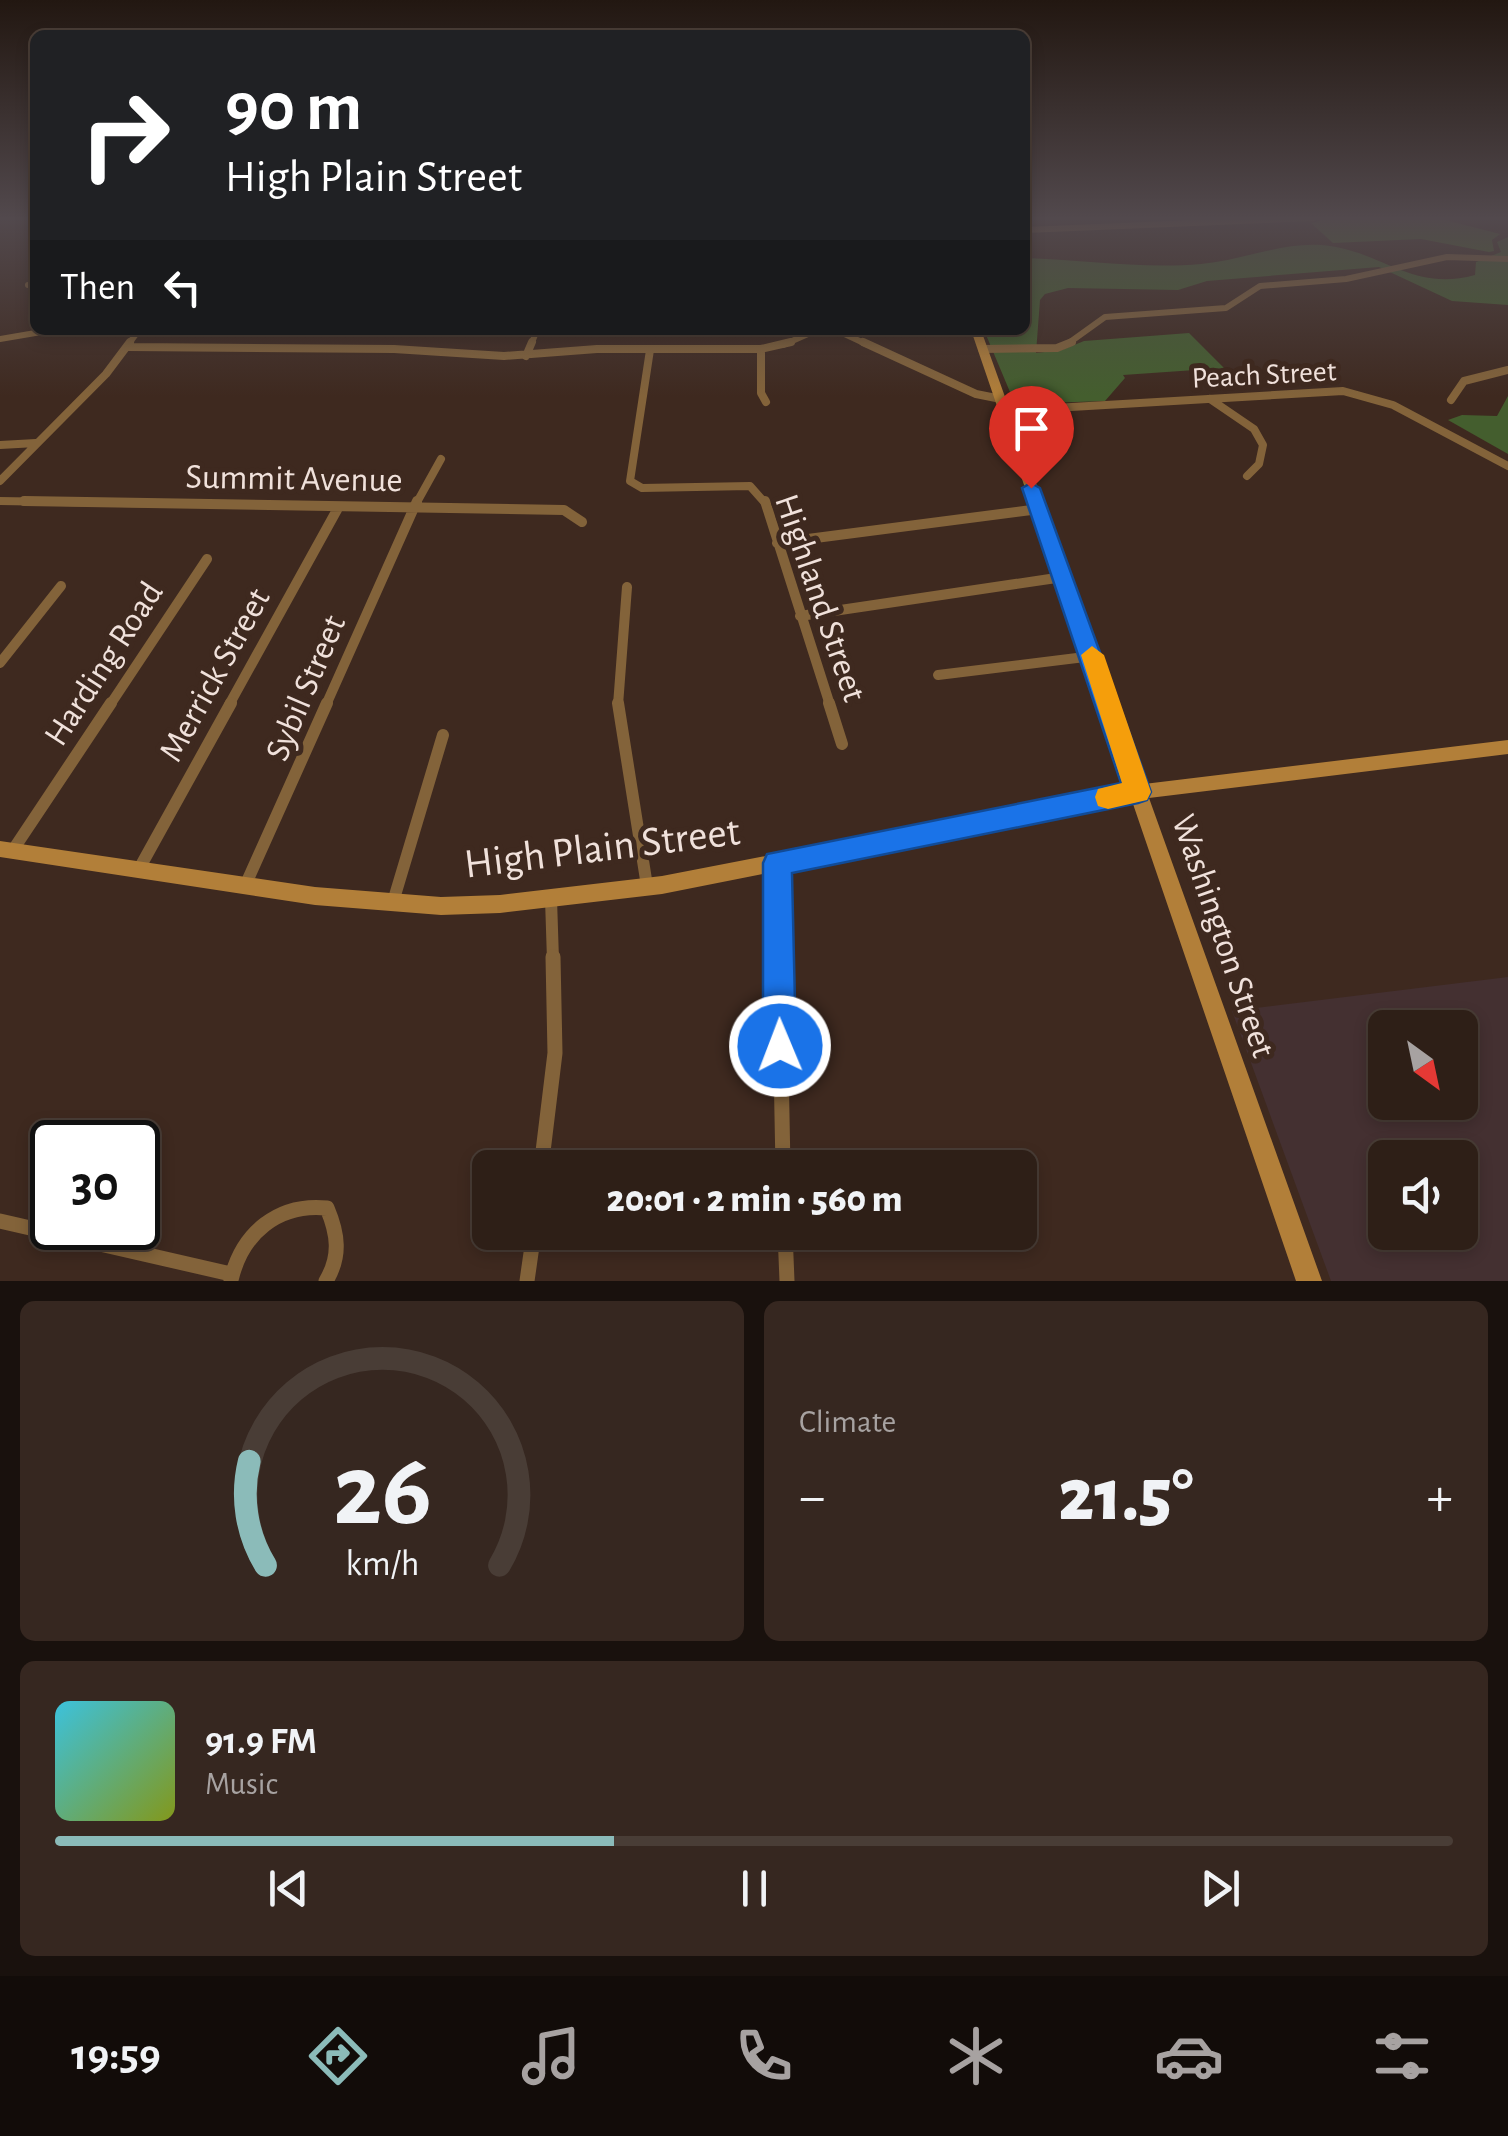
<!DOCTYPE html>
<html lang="en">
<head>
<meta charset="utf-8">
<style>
  body { margin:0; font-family:"Alegreya Sans",sans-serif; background:#362720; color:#f1f3f6; height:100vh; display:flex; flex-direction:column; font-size:38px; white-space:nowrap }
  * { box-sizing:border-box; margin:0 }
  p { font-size:32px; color:#a7a2a1 }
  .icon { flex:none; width:55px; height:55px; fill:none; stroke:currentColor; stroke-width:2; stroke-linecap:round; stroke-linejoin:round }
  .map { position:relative; height:1281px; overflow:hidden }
  .sheet { display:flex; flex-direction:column; gap:20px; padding:20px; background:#19110d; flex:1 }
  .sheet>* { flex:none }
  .top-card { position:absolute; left:30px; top:30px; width:1000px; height:305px; border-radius:15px; box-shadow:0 5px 15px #0003,0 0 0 2px #493d36; background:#202124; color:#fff; overflow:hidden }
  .needle { width:65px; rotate:147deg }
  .buttons { position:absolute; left:1368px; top:1010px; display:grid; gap:20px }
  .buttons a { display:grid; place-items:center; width:110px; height:110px; border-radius:15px; background:#2e1f17; box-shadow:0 5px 15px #0003,0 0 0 2px #493d36; font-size:50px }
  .speed { position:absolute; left:30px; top:1120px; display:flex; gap:20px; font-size:50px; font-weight:700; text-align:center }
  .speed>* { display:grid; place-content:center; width:130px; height:130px; border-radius:50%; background:#2e1f17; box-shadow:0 5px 15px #0003,0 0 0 2px #493d36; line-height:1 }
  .speed .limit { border:5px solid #111; border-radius:15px; background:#fff; color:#111 }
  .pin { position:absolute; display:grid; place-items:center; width:85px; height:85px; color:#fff; margin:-102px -42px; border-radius:50% 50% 50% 0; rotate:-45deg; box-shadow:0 0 10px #0007 }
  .pin .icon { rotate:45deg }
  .me { position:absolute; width:110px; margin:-55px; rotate:359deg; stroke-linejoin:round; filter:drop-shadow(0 0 8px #0008) }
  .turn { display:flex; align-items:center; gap:35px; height:210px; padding:0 30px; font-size:45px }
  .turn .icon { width:130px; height:130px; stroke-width:2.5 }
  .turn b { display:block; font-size:70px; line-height:85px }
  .then { display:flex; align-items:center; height:95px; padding:0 30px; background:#0003; gap:20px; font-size:38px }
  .big { font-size:75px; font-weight:800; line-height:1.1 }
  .sheet .widget { flex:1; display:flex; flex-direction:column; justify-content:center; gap:15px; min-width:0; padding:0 35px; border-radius:15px; background:#362720 }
  .sheet .dial { align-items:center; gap:0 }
  .dial svg { height:260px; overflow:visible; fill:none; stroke:#493d36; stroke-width:7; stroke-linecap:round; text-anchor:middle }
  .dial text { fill:#f1f3f6; stroke:none }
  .song { display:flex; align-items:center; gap:30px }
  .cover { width:120px; height:120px; border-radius:15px; background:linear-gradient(135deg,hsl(190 70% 55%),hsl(70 70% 35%)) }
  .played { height:10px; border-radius:5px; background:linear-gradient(90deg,#8bbbb9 40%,#493d36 40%) }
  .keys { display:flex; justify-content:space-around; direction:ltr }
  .heat { display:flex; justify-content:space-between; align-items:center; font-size:55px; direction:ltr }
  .sheet .tiles { flex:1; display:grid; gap:20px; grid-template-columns:1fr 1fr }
  .widget:last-child { grid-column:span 2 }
  .trip { position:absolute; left:472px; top:1150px; width:565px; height:100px; border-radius:15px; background:#2e1f17; box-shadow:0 5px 15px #0003,0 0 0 2px #493d36; font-weight:800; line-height:100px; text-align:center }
  .tabs { display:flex; height:160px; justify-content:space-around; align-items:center; background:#120c09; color:#a7a2a1 }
  .tabs .icon { width:70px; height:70px }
  .tabs .selected { color:#8bbbb9 }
  .tabs b { font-size:45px; color:#f1f3f6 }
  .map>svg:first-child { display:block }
</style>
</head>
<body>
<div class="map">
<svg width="1508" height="1281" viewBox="0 0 1508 1281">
  <rect width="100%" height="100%" fill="#3e291f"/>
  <path fill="#443031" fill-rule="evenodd" d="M1508,977v304h-177l-99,-270zM1385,1028h75v74h-75zM1385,1158h75v74h-75z"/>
  <path fill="#445e2e" d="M1508,237v68l-56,-4 -73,-34 -172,14 -29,9 -110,-2 -23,6 -5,6 -4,53 26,-3 22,-9 105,-8 35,35 -101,7 2,3 -20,23 -90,3 -31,-74h41v-72c57,2 119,11 176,6 46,-4 87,-26 135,-17 52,10 80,44 139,28l1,-13 25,-10 -4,-10z
    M1508,396v58l-60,-34 14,-5 35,1z"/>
  <path fill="#476729" d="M1330,218h108l62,16 -8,6 2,11 -5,1 -68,-13 -88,4 -22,-20z"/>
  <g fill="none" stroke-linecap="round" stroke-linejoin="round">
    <path stroke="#83633a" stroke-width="6" d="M1025,230l288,-12
      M28,285h7
      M836,330l32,15
      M0,339l53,-9
      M128,345l11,-15
      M531,345l6,-15
      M783,345l34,-15
      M1066,345l39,-28 121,-9 34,-22 86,-7 101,-22 61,2"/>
    <path stroke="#83633a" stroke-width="8" d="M863,342l113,52 25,5
      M129,347l265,2 110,7 93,-7h164l30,-7
      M761,349v44l5,9
      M982,349l75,-1 15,-6
      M650,350l-20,131 12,7 108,-2 16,18
      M526,356l6,-14
      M1210,399l44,30 9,16 -4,19 -12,12
      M1451,400l13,-19 44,-11
      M1005,411l338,-20 50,14 115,61
      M0,445l36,-2
      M0,481l106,-107 24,-32
      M0,501l180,3
      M416,504l25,-45"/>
    <path stroke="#83633a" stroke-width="10" d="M24,501l540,9 18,12
      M765,501l65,204
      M777,543l262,-34
      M800,616l263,-39
      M0,663l61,-77
      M938,675l155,-19
      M110,705l97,-146
      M229,705l109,-197
      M326,705l91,-204
      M618,705l9,-118"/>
    <path stroke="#83633a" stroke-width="12" d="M618,703l29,183
      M829,703l13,41
      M13,850l98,-147
      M777,863l2,97
      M139,869l92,-166
      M245,886l82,-183
      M551,899l2,61
      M393,902l50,-167"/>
    <path stroke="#83633a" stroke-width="15" d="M779,957l4,211
      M541,1168l14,-115 -2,-96
      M0,1221l231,53
      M785,1232l2,49
      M231,1280c11,-47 47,-77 96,-72 11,26 14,48 -1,73
      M527,1281l7,-49"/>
    <path fill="#b27f39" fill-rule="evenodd" d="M971,330h10l163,454 364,-44v14l-359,44 173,483h-26l-164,-480 -470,93 -162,19 -59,2 -126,-10 -315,-48v-16l315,46 126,10 59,-2 162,-19 465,-90z"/>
  </g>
  <linearGradient id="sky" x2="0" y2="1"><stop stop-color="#221711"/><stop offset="0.55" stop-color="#52494d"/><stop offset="1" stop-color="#52494d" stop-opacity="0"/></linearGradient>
  <rect width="1508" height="397" fill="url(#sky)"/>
  <path fill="#1a73e8" stroke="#114b97" stroke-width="2.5" d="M1031,483l9,5 111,304 -4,8 -9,3 -346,70 4,173 -5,12 -11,5 -12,-5 -5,-12v-183l4,-9 354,-71 -99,-295z"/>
  <path fill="#f59e0b" d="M1092,646l12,9 47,137 -4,8 -39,9 -10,-3 -3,-9 3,-8 24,-6 -41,-128z"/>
  <g text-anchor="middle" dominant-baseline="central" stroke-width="10" stroke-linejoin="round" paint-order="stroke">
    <g font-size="30" fill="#f0e1db" stroke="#3e291f">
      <text transform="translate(1264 375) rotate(-3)">Peach Street</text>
    </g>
    <g font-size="35" fill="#f0e1db" stroke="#3e291f">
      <text transform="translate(294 479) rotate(1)">Summit Avenue</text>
      <text transform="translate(820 598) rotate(71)">Highland Street</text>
      <text transform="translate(104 664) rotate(-57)">Harding Road</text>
      <text transform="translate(215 675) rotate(-61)">Merrick Street</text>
      <text transform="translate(306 688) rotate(-67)">Sybil Street</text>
      <text transform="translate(1223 936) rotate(71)">Washington Street</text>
    </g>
    <g font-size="42" fill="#f0e1db" stroke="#3e291f">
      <text transform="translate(602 848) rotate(-7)">High Plain Street</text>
    </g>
  </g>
</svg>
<div class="buttons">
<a><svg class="needle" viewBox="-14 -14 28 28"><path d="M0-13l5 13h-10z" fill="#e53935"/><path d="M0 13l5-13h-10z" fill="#a7a2a1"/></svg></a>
<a><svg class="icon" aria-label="sound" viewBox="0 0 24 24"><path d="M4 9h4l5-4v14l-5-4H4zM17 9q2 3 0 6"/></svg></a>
</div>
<div class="speed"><div class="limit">30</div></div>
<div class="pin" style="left:1031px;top:488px;background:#d93025"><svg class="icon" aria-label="arrive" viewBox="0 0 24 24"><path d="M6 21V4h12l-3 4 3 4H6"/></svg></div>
<svg class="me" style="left:780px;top:1046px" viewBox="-20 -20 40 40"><circle r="17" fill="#1a73e8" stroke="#fff" stroke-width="3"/><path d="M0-11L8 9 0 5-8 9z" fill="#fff"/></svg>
<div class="trip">20:01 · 2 min · 560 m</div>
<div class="top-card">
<div class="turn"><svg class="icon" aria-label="right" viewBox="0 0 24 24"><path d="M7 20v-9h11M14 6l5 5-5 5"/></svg><div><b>90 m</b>High Plain Street</div></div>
<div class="then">Then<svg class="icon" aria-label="left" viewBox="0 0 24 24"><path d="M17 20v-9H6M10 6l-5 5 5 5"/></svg></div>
</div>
</div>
<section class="sheet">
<div class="tiles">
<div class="widget dial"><svg viewBox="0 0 100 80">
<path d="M14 69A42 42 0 1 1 86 69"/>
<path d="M14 69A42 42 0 0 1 9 37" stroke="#8bbbb9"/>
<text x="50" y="56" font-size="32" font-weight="700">26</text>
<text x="50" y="72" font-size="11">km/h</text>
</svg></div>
<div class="widget"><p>Climate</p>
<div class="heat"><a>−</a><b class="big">21.5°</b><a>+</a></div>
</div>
<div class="widget">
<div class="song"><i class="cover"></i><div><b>91.9 FM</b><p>Music</p></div></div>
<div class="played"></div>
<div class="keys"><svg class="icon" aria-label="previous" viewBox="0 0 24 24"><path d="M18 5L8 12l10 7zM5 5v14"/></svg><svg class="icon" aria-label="pause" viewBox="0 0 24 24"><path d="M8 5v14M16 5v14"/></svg><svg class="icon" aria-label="next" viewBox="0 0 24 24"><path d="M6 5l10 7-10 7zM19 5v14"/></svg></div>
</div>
</div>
</section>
<nav class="tabs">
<b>19:59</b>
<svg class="icon selected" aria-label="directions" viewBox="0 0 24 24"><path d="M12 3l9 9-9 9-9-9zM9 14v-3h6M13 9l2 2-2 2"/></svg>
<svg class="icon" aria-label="music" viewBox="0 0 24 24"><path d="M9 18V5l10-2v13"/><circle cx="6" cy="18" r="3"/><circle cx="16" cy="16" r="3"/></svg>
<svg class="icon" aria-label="phone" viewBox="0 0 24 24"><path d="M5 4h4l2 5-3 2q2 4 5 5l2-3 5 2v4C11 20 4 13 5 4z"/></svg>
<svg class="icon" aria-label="climate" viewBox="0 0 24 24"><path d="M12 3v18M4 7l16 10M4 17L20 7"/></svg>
<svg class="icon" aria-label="car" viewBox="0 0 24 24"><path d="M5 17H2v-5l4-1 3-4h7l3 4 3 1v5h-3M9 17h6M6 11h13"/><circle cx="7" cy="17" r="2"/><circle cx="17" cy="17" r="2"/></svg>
<svg class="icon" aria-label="filters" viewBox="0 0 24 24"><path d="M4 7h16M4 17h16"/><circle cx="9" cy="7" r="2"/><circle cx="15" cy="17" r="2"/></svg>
</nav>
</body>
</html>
